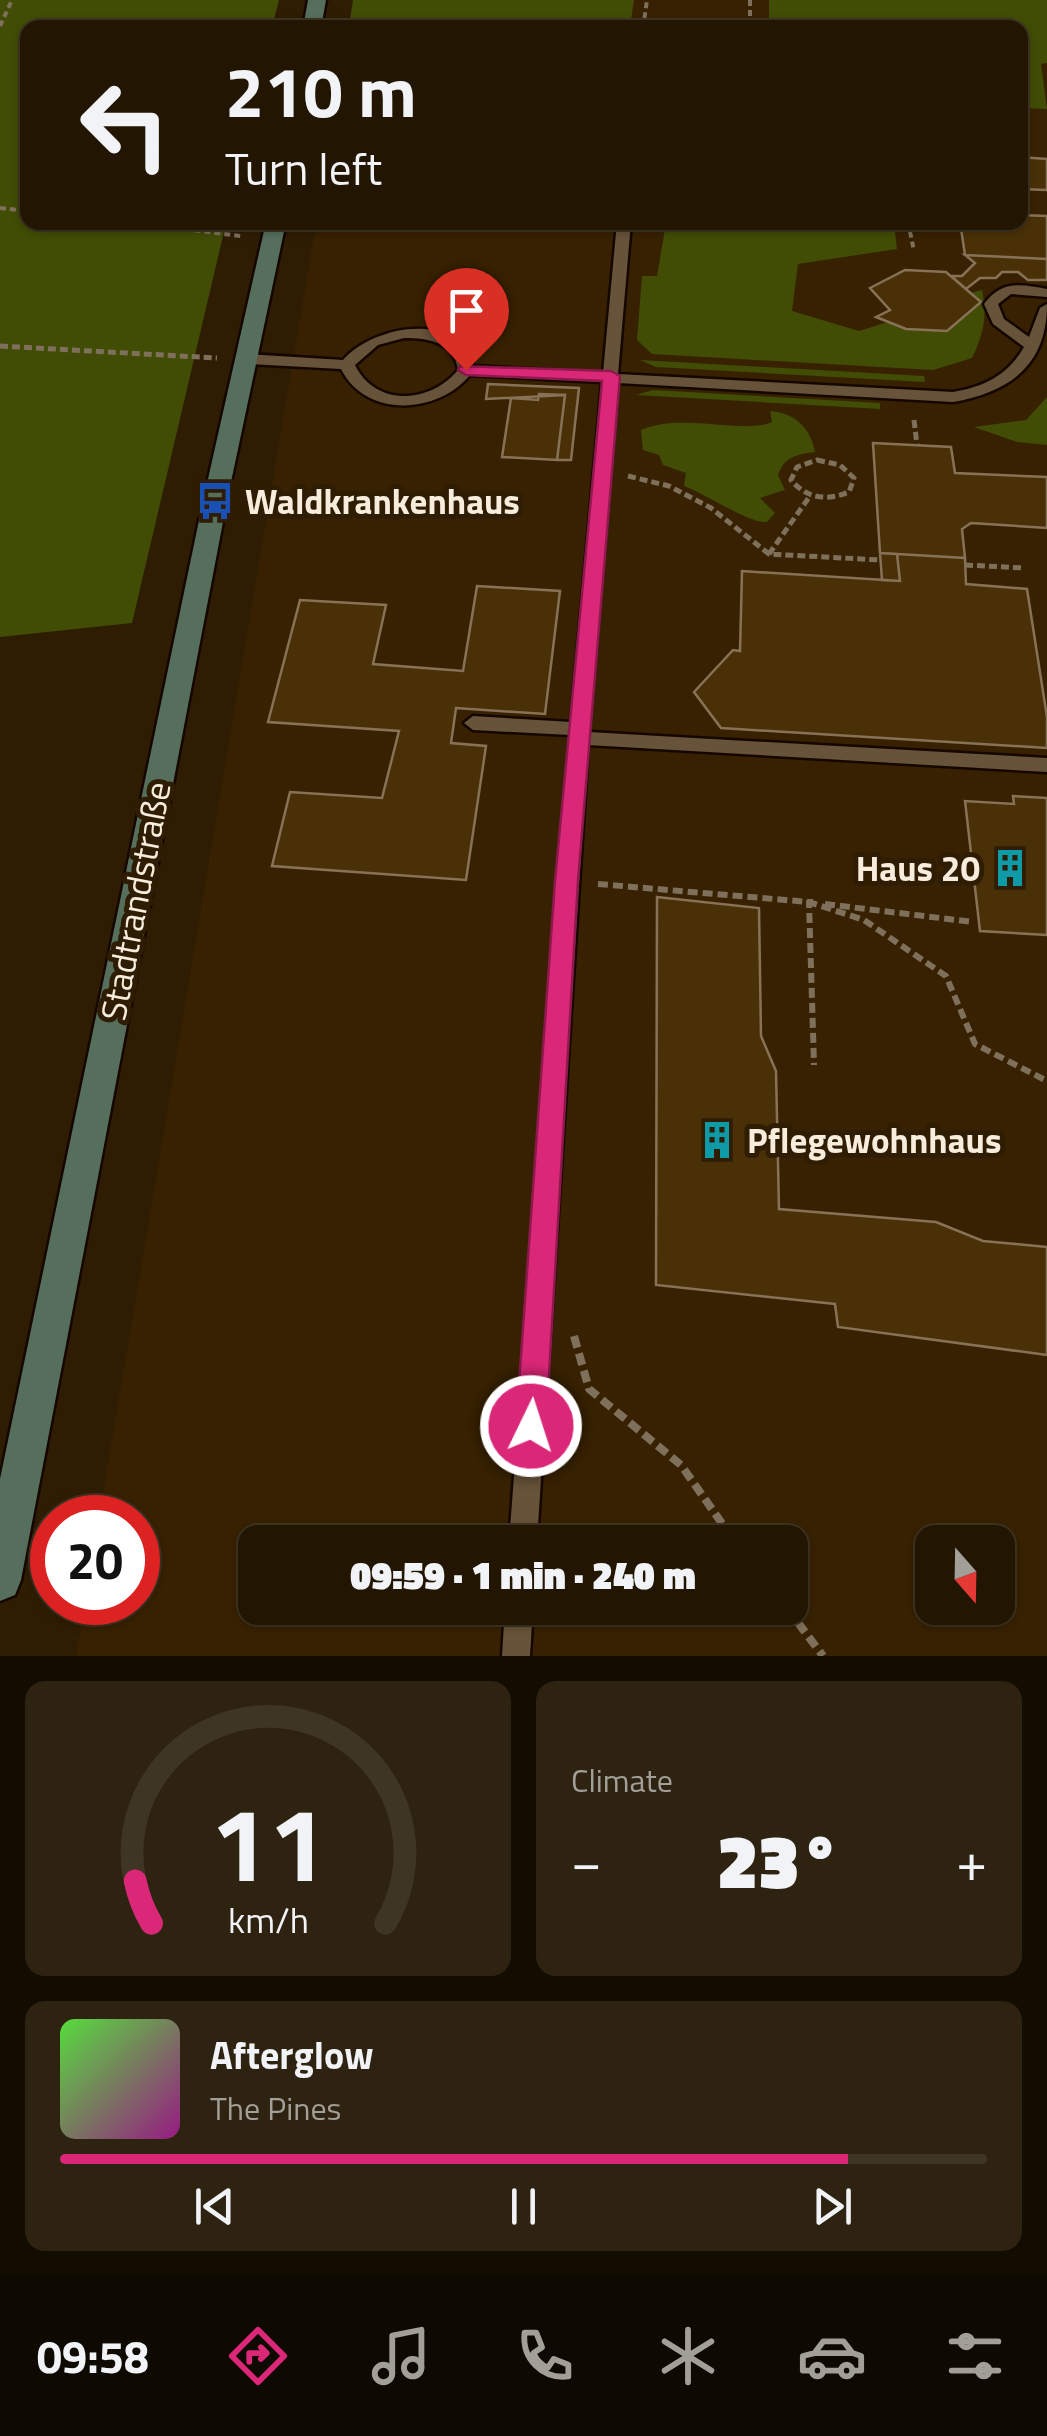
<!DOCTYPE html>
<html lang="en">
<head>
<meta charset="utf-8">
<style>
  body { margin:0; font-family:"Titillium Web",sans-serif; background:#2e2311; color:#f1f3f6; height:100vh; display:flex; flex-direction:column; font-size:38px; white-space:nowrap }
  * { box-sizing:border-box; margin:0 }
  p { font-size:32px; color:#a29f99 }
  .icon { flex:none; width:55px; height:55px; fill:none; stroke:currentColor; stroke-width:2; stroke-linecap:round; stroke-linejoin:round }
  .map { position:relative; height:1656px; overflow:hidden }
  .drawer { display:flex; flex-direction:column; gap:25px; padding:25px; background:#130c01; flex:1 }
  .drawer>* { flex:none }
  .guide { position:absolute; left:20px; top:20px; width:1008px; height:210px; border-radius:20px; box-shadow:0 2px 8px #0004,0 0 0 2px #3f3524; background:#221602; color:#f1f3f6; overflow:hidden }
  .needle { width:65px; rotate:160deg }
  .controls { position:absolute; left:915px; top:1525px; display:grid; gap:20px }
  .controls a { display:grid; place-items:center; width:100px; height:100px; border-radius:20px; background:#221602; box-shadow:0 2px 8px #0004,0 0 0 2px #3f3524; font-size:50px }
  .speed { position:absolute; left:30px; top:1495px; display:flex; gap:20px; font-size:50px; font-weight:700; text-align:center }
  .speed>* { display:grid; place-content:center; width:130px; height:130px; border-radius:50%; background:#221602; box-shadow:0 2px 8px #0004,0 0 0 2px #3f3524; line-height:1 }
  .speed .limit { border:15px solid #d22; background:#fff; color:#111 }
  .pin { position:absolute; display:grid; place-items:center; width:85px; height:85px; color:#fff; margin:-102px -42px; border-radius:50% 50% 50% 0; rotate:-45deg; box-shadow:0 0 10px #0007 }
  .pin .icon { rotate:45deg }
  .me { position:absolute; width:110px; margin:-55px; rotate:4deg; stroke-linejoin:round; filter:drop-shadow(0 0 8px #0008) }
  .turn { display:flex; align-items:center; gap:35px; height:210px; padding:0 40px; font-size:45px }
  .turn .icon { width:130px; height:130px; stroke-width:2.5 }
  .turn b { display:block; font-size:70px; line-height:85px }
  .big { font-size:75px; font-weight:800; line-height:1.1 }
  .drawer .card { flex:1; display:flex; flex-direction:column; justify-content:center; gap:15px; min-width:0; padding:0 35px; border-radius:20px; background:#2e2311 }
  .drawer .dial { align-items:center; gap:0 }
  .dial svg { height:260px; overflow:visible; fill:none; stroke:#3f3524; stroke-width:7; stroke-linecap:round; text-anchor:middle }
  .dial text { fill:#f1f3f6; stroke:none }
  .song { display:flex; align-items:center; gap:30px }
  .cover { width:120px; height:120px; border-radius:15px; background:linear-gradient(135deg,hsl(110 70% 55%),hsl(310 70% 35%)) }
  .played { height:10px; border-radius:5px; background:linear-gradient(90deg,#db2777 85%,#3f3524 85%) }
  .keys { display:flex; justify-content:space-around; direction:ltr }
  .heat { display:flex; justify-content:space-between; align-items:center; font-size:55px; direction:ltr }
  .drawer .tiles { flex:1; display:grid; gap:25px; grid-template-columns:1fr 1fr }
  .card:last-child { grid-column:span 2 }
  .trip { position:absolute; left:238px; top:1525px; width:570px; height:100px; border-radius:20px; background:#221602; box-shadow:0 2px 8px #0004,0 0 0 2px #3f3524; font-weight:800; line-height:100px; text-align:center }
  .menu { display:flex; height:160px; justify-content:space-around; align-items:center; background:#0e0901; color:#a29f99 }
  .menu .icon { width:70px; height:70px }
  .menu .on { color:#db2777 }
  .menu b { font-size:45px; color:#f1f3f6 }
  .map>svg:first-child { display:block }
</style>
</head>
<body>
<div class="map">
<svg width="1047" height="1656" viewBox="0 0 1047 1656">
  <rect width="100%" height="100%" fill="#2e1d03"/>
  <path fill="#372100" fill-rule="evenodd" d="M353,0h694v1656h-971l9,-53 53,-1v-84l-39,-1 217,-1294 704,-1v-194l-671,-1zM255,1542h535v66h-535zM932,1542h66v66h-66z"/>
  <path fill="#414c05" d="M0,0h279l-7,27 -244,1v194l198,1 -94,400 -132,14z
    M353,0h281l-4,27h-281z
    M769,0h278v63l-6,1 6,45 -27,-1v-80l-251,-1z
    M666,223h228l3,26 -99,15 -6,47 67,20 29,-9 59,9 33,-28 -10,-10 12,-3c6,25 1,46 -10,68l-39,12 -281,-16 -15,-14 5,-64h15z
    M640,360l284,16 1,6 -269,-15z
    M653,390l227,13v6l-244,-14z
    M1047,397v48l-30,-3 -43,-15 52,-7z
    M770,411c24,2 40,15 45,41 -17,2 -31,5 -37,23l7,15 -25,8 15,15 -8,9c-17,2 -61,-28 -83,-36l2,-13 -23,-8 -4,-10 -16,-5 -2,-20c42,-18 102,5 131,-8z"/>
  <path fill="#493007" stroke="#877257" stroke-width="2.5" d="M1020,157l27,2v31l-27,-1z
    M1020,215l27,1v43l-82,-4 -5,-33h60z
    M965,255l82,4v21h-19l-10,-8h-16l-6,6h-16l-14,11 -15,-13h11l13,-13z
    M905,270l41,2 35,30 -34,29 -41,-2 -30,-12 14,-7 -20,-22z
    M488,384l91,4 -8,72h-14l8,-65 -79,4z
    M539,394l26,1 -8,65 -55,-3 9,-59 27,2z
    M873,443l78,4 4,26 92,4v51l-76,-5 -9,6 3,29 -85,-5z
    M880,553l17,1 3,27 -18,-1z
    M897,554l68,4 1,26 61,5 20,128v31l-326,-20 -27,-36 39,-42 7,1 2,-80 158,10z
    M477,586l83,5 -15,123 -89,-6 -5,35 35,3 -20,134 -194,-14 18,-74 92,6 17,-67 -131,-9 32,-122 86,5 -13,59 90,7z
    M1013,796l34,2v137l-67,-4 -15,-130 49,3z
    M657,897l102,11 2,128 15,35 3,138 157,13 47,19 64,6v108l-209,-28 -3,-23 -179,-19z"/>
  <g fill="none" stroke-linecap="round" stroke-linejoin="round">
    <g stroke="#150600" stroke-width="5">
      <path id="lane" d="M617,222h14l-13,152 335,18c31,-5 55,-17 71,-45l-31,-23 -9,-20c17,-24 37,-20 63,-15v8l-36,-3 -13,10 6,15 25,18 11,-29 7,-4c0,61 -37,88 -94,98l-335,-19 -29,349 458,26v14l-459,-27 -51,797h-28l61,-807 -97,-5 -9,-7 9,-7 98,6 31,-340 -132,-7c-32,39 -104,44 -129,-6l-93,-5 -8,-5 8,-5 95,6c29,-34 115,-51 130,6l130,7zM404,338c25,0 50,4 54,32 -27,33 -82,38 -103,-5l23,-20z
        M505,1608h28l-3,48h-28z"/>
    </g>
    <g stroke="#150600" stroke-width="5">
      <path id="secondary" d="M308,0h18l-5,28h-18z
        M266,222h20l-59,279 -206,1079 -6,15 -15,6v-122l203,-978z"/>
    </g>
    <path stroke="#7f705b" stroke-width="4" stroke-dasharray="6 4" stroke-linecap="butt" d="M750,0v28
      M0,26l12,-26
      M643,28l4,-28
      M0,208l28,3
      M125,222l116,14
      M908,222l6,29"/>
    <path stroke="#7f705b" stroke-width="5" stroke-dasharray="8 4" stroke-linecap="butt" d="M0,346l217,12
      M914,420l3,25
      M817,460l23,5 14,13 -5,14c-22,9 -42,7 -58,-12l6,-13z
      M628,476l41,10 42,22 58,46 111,6
      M769,554l41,-58
      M965,565l60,3"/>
    <path stroke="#7f705b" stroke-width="6" stroke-dasharray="10 5" stroke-linecap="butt" d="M598,884l211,18 55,18 82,56 29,68 72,37
      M813,902h-4l5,163
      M825,904l148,18"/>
    <path stroke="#7f705b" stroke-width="8" stroke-dasharray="12 6" stroke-linecap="butt" d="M574,1336l15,53 92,76 54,77
      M787,1608l36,48"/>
    <use href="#lane" fill="#675339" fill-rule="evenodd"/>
    <use href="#secondary" fill="#556f5c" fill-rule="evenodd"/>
  </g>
  <path fill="#db2777" stroke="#8e194d" stroke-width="2.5" d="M460,366l151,5 9,5 -42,505 -32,545 -4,10 -11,5 -11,-5 -4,-10 39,-545 47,-500 -136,-6 -8,-5z"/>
  <defs>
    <g id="bus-bare" transform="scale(3)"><path d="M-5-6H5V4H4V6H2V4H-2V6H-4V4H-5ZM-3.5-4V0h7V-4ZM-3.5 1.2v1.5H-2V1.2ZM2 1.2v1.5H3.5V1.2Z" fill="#1a4fb4" stroke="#2e1d03" stroke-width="2.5" paint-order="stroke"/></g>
    <g id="building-bare" transform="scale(3)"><path d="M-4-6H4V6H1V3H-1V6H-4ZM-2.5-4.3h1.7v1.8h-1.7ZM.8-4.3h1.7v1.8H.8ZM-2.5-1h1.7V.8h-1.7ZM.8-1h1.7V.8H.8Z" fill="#0f9aa8" stroke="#2e1d03" stroke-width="2.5" paint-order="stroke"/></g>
  </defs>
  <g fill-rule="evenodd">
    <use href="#bus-bare" x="215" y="501"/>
    <use href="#building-bare" x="1010" y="868"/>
    <use href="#building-bare" x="717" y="1140"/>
  </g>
  <g text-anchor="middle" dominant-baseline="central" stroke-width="10" stroke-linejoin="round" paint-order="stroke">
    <g font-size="35" font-weight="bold" fill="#f8ecdd" stroke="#2e1d03" text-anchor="start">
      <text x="245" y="501">Waldkrankenhaus</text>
      <text x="980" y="868" text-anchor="end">Haus 20</text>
      <text x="747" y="1140">Pflegewohnhaus</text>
    </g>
    <g font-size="35" fill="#f8ecdd" stroke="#2e1d03">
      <text transform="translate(135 901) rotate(-79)">Stadtrandstraße</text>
    </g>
  </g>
</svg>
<div class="controls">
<a><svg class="needle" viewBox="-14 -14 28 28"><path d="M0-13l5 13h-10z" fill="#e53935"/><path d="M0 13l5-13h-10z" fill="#a29f99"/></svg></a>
</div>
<div class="speed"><div class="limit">20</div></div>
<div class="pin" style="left:466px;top:370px;background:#d93025"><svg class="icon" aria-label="arrive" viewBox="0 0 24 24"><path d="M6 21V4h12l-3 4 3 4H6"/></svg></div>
<svg class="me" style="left:531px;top:1426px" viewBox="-20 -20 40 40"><circle r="17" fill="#db2777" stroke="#fff" stroke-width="3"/><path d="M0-11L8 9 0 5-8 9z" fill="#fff"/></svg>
<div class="trip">09:59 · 1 min · 240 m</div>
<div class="guide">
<div class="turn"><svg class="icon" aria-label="left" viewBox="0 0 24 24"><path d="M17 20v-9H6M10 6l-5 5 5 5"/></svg><div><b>210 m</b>Turn left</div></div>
</div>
</div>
<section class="drawer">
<div class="tiles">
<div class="card dial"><svg viewBox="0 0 100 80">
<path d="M14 69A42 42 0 1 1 86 69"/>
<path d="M14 69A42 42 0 0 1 9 56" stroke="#db2777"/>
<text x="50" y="56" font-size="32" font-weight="700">11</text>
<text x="50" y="72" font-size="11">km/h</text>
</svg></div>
<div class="card"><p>Climate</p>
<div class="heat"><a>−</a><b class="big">23°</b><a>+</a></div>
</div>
<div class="card">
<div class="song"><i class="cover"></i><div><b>Afterglow</b><p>The Pines</p></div></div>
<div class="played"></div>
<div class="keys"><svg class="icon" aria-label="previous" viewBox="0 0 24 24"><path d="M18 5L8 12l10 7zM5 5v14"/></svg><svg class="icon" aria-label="pause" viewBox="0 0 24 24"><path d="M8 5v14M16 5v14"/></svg><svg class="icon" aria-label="next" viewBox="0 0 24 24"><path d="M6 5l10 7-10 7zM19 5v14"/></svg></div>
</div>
</div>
</section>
<nav class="menu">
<b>09:58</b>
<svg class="icon on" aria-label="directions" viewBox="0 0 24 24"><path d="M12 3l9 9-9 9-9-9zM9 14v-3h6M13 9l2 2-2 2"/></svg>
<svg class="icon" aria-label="music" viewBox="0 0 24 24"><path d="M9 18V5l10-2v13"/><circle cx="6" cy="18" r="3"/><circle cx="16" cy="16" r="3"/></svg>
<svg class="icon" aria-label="phone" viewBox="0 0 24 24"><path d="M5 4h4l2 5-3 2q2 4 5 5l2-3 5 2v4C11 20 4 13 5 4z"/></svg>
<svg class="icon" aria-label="climate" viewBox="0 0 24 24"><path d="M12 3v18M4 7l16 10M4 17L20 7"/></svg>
<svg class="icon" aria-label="car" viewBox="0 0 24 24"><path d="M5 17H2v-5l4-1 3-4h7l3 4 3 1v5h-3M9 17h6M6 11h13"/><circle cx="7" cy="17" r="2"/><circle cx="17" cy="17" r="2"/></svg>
<svg class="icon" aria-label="filters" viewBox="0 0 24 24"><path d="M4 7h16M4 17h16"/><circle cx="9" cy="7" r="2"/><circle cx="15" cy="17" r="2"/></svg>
</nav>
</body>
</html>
